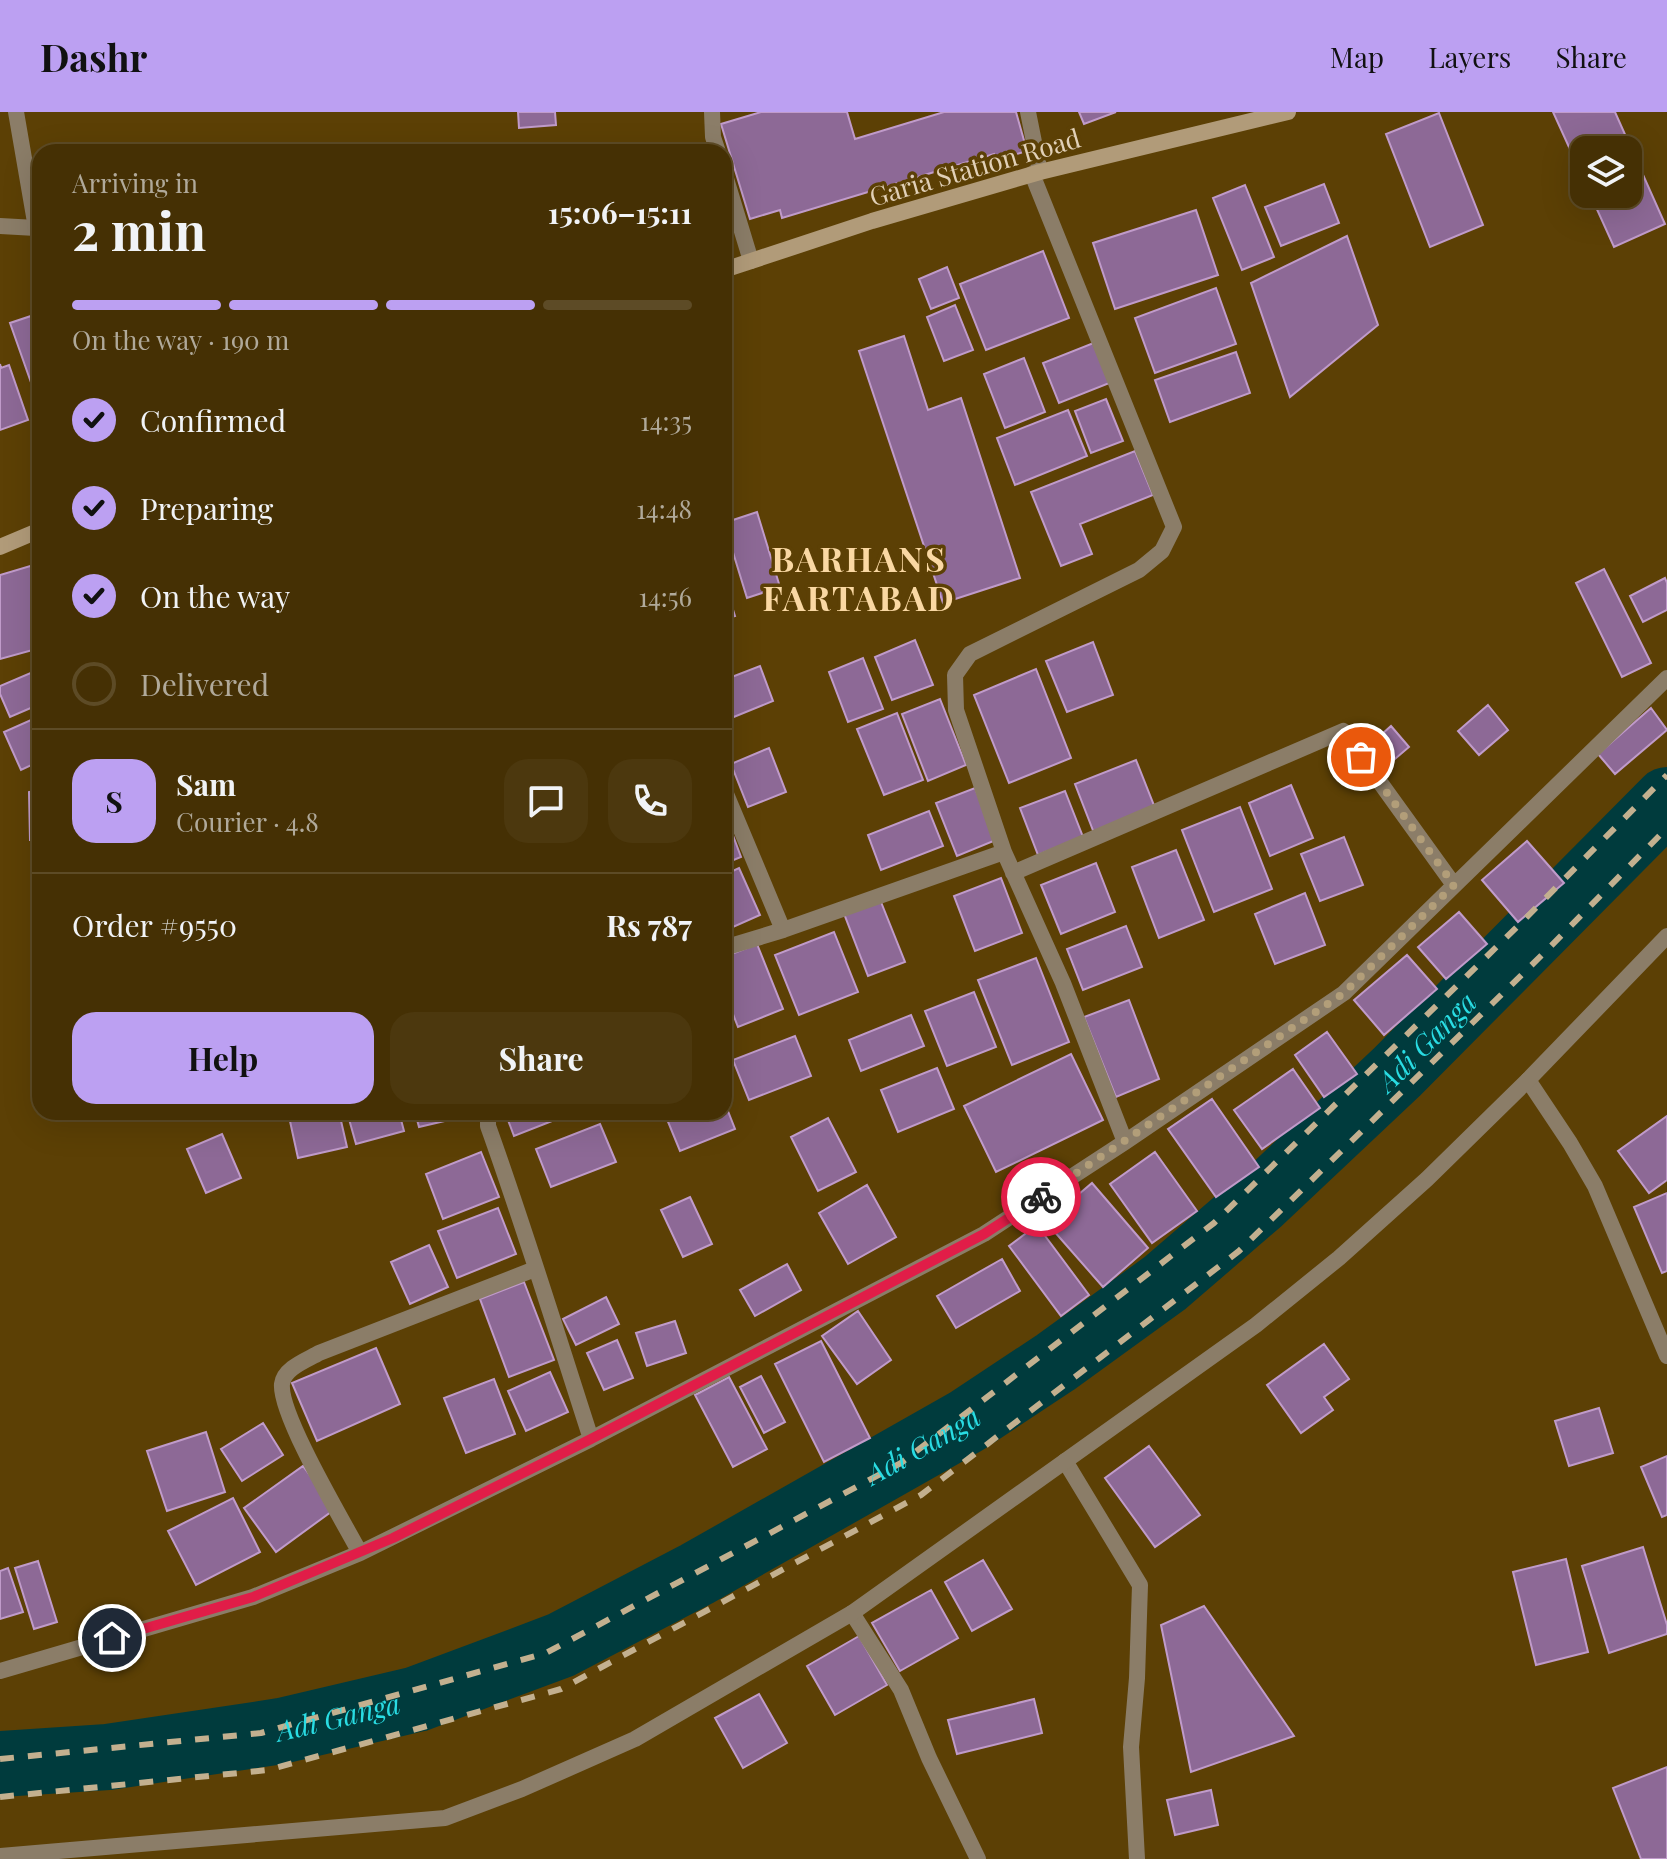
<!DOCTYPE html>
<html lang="en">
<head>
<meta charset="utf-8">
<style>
  :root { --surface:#453004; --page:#4c380e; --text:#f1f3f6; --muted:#b0a99a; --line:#5d4b26; --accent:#bca0f2 }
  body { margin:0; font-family:"Playfair Display",serif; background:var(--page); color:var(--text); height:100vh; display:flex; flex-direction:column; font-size:30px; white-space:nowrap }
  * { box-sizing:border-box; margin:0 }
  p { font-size:26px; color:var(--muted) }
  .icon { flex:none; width:44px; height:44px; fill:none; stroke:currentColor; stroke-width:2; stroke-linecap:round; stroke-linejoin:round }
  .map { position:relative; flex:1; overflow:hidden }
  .side { position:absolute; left:32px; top:32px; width:700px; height:976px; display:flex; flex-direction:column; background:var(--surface); border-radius:24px; box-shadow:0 8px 32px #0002,0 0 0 2px var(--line) }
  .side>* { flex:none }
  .tools { position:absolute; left:1570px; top:24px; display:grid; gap:16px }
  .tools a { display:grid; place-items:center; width:72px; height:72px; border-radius:16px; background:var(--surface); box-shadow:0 8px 32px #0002,0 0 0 2px var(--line); font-size:40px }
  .pin { position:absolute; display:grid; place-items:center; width:68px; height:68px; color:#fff; margin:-34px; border:4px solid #fff; border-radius:50%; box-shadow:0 2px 8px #0007 }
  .courier { position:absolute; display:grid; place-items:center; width:80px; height:80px; margin:-40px; border:6px solid #e11d48; border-radius:50%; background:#fff; color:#222; box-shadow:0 2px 10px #0007 }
  .head em { font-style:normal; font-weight:700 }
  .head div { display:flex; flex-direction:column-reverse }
  .head { display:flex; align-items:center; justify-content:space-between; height:136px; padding:0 40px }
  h1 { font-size:52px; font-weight:700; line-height:60px }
  .bar { display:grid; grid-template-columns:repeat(4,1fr); gap:12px 8px; align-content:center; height:96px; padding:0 40px }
  .bar i { height:10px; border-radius:6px; background:var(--line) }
  .bar .active { background:var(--accent) }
  .bar p { grid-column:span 4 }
  .line { display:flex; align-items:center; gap:20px; padding:0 40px; border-top:2px solid var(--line) }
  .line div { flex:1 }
  .round { display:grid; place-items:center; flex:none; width:84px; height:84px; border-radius:24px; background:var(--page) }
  ol { padding:0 40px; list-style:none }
  li { display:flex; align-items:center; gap:24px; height:88px }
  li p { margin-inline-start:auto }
  li .icon { padding:8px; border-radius:50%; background:var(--accent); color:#111; stroke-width:4 }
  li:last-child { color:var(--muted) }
  li i { width:44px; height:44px; border:4px solid var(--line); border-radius:50% }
  .action { display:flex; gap:16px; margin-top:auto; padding:16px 40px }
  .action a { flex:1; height:92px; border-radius:24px; background:var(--accent); color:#111; font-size:32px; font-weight:700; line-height:92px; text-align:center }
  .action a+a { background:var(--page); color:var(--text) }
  header { display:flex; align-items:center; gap:48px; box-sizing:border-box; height:112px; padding:0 40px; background:var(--accent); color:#111 }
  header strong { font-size:38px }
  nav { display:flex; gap:44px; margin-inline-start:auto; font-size:28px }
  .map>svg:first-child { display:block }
</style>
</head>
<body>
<header>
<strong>Dashr</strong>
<nav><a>Map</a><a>Layers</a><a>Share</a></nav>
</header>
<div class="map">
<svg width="1667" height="1747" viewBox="0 0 1667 1747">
  <rect width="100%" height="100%" fill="#5c4005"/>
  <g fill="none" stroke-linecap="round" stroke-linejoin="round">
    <path stroke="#003b3d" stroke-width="66" id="s1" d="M0,1652L108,1645L281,1619L417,1587L561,1533L697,1462L967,1309L1056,1250L1165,1171L1259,1090L1397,960L1667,688"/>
  </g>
  <path fill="#8d6996" stroke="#c09bca" stroke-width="2" d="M518,0H555L556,13L519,16Z
    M761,0H847L855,27L944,0H1016L1027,39L996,48L994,42L782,106L780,98L750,107L721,12Z
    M1079,0H1116L1084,12Z
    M1553,0H1615L1665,112L1614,135L1590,82H1628V38H1584V68Z
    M1439,1L1483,113L1430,135L1386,22Z
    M1324,72L1339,111L1281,134L1265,95Z
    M1245,73L1274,145L1242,158L1213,86Z
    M1196,98L1218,163L1115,197L1093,131Z
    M1347,124L1378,213L1290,285L1251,171Z
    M1043,139L1069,206L986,238L960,172Z
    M947,155L959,186L931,197L919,167Z
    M1216,176L1236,232L1155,261L1135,206Z
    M955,193L973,238L944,249L927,205Z
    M40,201V296L10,211Z
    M904,224L928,298L961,286L1020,466L943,491L859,239Z
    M1096,230L1112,270L1059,291L1043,251Z
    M1236,240L1250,281L1170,310L1155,268Z
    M1024,246L1045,300L1005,316L984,262Z
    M0,252L1,256L9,253L28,308L0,318Z
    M1106,287L1123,329L1091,341L1075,299Z
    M1068,298L1087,344L1015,373L997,326Z
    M1135,339L1153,383L1080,412L1092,442L1061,454L1031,380Z
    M757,400L780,475L747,486L724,411Z
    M37,452L40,464V536L0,547V463Z
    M1604,457L1651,551L1622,565L1576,471Z
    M1665,466L1667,471V498L1643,510L1630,484Z
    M724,469L735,504L724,507Z
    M915,528L933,573L892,588L875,545Z
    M1093,530L1113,583L1067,600L1046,549Z
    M863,546L883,597L848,610L829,560Z
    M760,554L773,589L724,609V568Z
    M40,557V592L10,605L0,582V574Z
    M1036,557L1071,646L1009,671L974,583Z
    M940,587L966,653L928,669L902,602Z
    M1488,593L1508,618L1479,643L1458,619Z
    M1651,596L1667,618L1615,662L1598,642Z
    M897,601L923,668L884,683L857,617Z
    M40,604V649L21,658L4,620Z
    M1391,614L1409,635L1382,658L1364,638Z
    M769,636L786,680L748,695L731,652Z
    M1136,648L1155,696L1094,721L1075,672Z
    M1291,673L1313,726L1270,744L1249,691Z
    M975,676L996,728L957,744L936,691Z
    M40,678V728H30L29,680Z
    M1065,679L1083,725L1038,743L1020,696Z
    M1240,695L1272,777L1214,800L1182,718Z
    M929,699L943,734L881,758L868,723Z
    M725,702L741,745L724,752V703Z
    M1344,725L1363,773L1320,789L1301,742Z
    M1527,729L1564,771L1518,810L1482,768Z
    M1176,738L1204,808L1159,826L1132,755Z
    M1096,751L1115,800L1061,822L1041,773Z
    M739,756L760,803L724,819V763Z
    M1001,766L1022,821L975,839L954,784Z
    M1305,781L1325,833L1275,852L1255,802Z
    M879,785L905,850L868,864L843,799Z
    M1459,800L1487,832L1446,867L1418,835Z
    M1126,814L1142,855L1083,878L1067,837Z
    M834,820L858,880L799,903L775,843Z
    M757,832L783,897L738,915L724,879V845Z
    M1407,843L1437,877L1384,923L1354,888Z
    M1036,846L1069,930L1012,953L978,868Z
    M974,880L996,935L947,954L925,899Z
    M1129,888L1159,967L1116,985L1084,905Z
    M911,903L924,934L861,959L849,928Z
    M1327,920L1357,962L1324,985L1295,943Z
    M795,924L811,964L749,988L733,948Z
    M1071,942L1103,1008L996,1060L964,994Z
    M937,956L954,997L898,1020L881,978Z
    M1293,957L1320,996L1262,1037L1234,998Z
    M1212,987L1259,1055L1216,1085L1168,1017Z
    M724,989L735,1017L680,1039L664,1000H724Z
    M288,1000H339L347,1035L298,1046Z
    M347,1000H399L404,1019L356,1032Z
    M415,1000H479V1001L419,1015Z
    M505,1000H575L514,1024Z
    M1667,1004V1068L1649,1081L1618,1039Z
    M828,1006L856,1060L818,1079L791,1025Z
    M600,1012L616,1050L551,1075L536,1037Z
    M222,1022L241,1066L206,1081L187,1037Z
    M481,1040L499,1085L443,1107L426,1062Z
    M1155,1040L1197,1099L1152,1131L1110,1072Z
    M1092,1071L1148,1136L1103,1175L1046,1110Z
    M867,1073L896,1125L848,1152L819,1101Z
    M1667,1081V1159L1662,1161L1634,1095Z
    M690,1085L712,1132L683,1145L661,1098Z
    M498,1096L516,1142L457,1166L438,1119Z
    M1037,1113L1089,1183L1061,1204L1009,1134Z
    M429,1133L448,1175L410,1192L391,1150Z
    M1002,1147L1020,1179L956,1216L937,1184Z
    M787,1152L801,1178L755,1204L740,1178Z
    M524,1170L554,1248L509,1265L480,1187Z
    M606,1185L619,1212L576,1233L563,1207Z
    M858,1199L891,1248L857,1272L822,1224Z
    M675,1209L686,1241L647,1254L636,1221Z
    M617,1228L633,1266L604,1278L587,1241Z
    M821,1229L870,1326L824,1350L775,1252Z
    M1324,1232L1349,1267L1324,1285L1333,1298L1301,1321L1267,1273Z
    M376,1236L400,1292L317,1329L292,1271Z
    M550,1260L568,1300L526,1319L508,1279Z
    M761,1264L785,1310L764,1321L740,1275Z
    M729,1265L767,1337L733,1355L695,1283Z
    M494,1267L515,1322L466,1341L444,1286Z
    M1599,1296L1613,1341L1569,1354L1555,1309Z
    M263,1311L283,1343L242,1369L221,1337Z
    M206,1320L225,1380L167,1399L147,1339Z
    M1149,1334L1200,1403L1155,1435L1105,1366Z
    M1667,1344V1403L1662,1405L1641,1355Z
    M303,1354L335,1397L276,1440L244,1396Z
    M233,1386L260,1440L196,1473L168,1419Z
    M1643,1435L1667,1513V1522L1609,1541L1582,1454Z
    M1566,1447L1588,1540L1536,1553L1513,1460Z
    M983,1448L1012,1497L972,1519L945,1470Z
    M38,1449L57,1510L34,1517L15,1456Z
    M8,1456L23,1500L0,1507V1459Z
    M931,1478L958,1526L900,1559L872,1511Z
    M1204,1494L1294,1624L1191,1660L1161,1513Z
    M859,1524L887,1573L835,1603L807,1554Z
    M759,1582L787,1631L743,1656L715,1606Z
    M1034,1587L1042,1621L957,1642L948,1608Z
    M1667,1655V1747H1641L1613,1676Z
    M1211,1678L1218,1713L1175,1723L1167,1688Z"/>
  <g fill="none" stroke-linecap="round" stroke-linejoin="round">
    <path stroke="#8b7d68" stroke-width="16" d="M712,0L713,25L718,40
      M1028,0L1040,60
      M724,60L751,149
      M1032,62L1174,415L1162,439L1139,458L970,542L955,563L956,598L1004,740L1063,871L1125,1030
      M0,114L36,116
      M724,677L783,818L724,836
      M1013,761L1343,619L1454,773
      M783,818L1004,740
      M1528,968L1570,1031L1595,1074L1667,1244
      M488,1000V1014C525,1117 557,1222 591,1327
      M1065,1349L1140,1473L1137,1566L1131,1635L1137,1747
      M360,1441C343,1409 279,1302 282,1272C284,1256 307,1248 319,1241L535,1157
      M852,1501L901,1578L929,1646L978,1747
      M0,1559L253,1485L360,1441L591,1327L984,1122L1125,1030L1344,881L1667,566"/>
    <path stroke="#8b7d68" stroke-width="16" d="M16,0L36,116L40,123
      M0,1744L445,1706L522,1677L635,1627L852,1501L1256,1213L1339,1146L1427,1067L1528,968L1667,824"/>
    <path stroke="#b19b79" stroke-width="16" d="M724,158L872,109L1040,60L1288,0
      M0,435L40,418"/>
    <path stroke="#c3b08f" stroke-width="6" stroke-dasharray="14 14" stroke-linecap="butt" d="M0,1647L261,1621L546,1541L901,1351L1214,1111L1519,813L1667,663
      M0,1685L268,1658L561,1577L921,1383L1239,1139L1545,840L1667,716"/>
  </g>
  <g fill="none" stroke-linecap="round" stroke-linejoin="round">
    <path stroke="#b29e79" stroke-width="8" stroke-dasharray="0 14.4" d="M1041,1085L1344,881L1454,773L1361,645"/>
    <path stroke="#e11d48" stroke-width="10" d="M112,1526L253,1485L393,1426L591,1327L984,1122L1041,1085"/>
  </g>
  <g text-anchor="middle" stroke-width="7" stroke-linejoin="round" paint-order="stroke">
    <g font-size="26" fill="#e1d0b7" stroke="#5c4005">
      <text transform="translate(975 56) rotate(-16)" y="9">Garia Station Road</text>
    </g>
    <g font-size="28" font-style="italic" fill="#29dce3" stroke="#5c4005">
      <text dy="10" stroke="none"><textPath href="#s1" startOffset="1638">Adi Ganga</textPath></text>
      <text dy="10" stroke="none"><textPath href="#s1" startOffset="990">Adi Ganga</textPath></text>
      <text dy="10" stroke="none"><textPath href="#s1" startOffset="342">Adi Ganga</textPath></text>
    </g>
    <g font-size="34" font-weight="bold" letter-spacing="2" fill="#fad8a3" stroke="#5c4005">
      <text x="859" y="460">BARHANS<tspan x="859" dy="39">FARTABAD</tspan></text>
    </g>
  </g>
</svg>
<div class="tools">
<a><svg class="icon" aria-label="layers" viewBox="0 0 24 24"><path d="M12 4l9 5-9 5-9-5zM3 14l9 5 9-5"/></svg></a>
</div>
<div class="pin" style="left:1361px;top:645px;background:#ea580c"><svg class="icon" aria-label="bag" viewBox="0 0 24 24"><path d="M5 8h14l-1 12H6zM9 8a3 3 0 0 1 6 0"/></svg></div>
<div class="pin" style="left:112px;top:1526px;background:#1f2937"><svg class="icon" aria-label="home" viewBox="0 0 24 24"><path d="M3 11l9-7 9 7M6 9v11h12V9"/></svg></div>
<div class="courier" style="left:1041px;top:1085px"><svg class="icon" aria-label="bike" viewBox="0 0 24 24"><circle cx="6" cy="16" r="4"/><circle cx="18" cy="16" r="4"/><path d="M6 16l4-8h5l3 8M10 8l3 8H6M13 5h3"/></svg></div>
<section class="side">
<div class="head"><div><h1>2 min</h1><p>Arriving in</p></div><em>15:06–15:11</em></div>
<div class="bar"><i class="active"></i><i class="active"></i><i class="active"></i><i></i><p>On the way · 190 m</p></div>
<ol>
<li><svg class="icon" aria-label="check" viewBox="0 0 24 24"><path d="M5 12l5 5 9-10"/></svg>Confirmed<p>14:35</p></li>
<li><svg class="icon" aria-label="check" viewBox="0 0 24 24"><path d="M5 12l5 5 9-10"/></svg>Preparing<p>14:48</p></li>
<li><svg class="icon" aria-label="check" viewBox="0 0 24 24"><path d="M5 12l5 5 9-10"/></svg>On the way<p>14:56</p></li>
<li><i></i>Delivered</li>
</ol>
<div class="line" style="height:144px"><b class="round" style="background:var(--accent);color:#111">S</b><div><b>Sam</b><p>Courier · 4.8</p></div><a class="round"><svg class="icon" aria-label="chat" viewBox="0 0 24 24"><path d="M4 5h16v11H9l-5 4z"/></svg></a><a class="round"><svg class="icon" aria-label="phone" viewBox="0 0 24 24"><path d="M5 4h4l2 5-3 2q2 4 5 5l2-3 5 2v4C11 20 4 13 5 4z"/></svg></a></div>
<div class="line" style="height:104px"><div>Order #9550</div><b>Rs 787</b></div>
<div class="action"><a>Help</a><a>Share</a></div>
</section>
</div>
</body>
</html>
